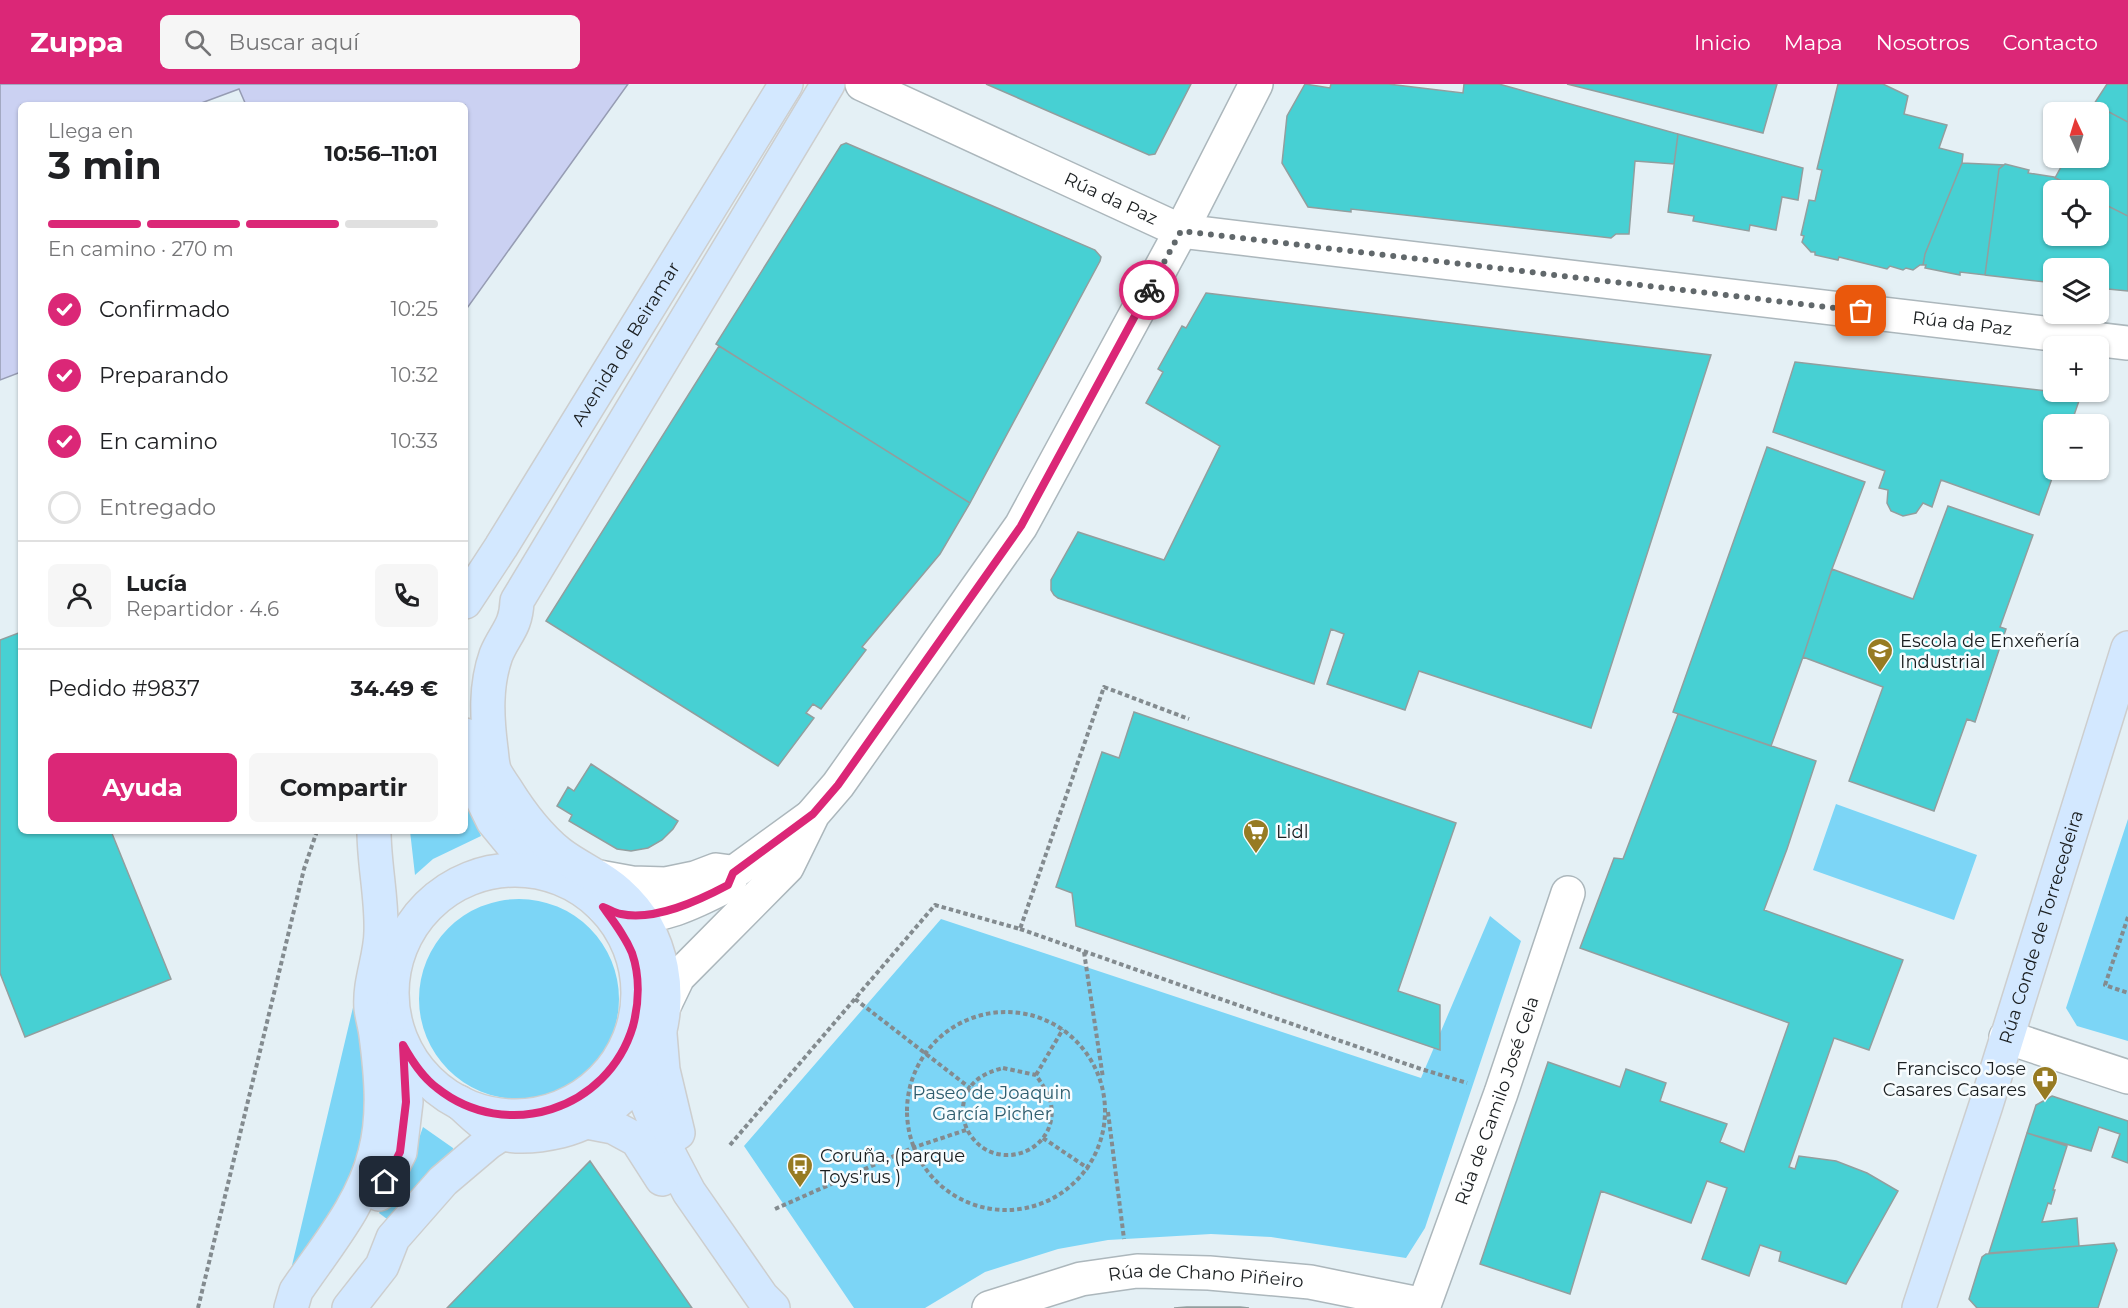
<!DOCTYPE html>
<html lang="es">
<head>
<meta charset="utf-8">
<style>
  :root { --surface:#fff; --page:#f6f6f6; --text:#202124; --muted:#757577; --line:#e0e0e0; --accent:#db2777 }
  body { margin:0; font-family:Montserrat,sans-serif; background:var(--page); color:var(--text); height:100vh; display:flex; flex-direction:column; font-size:22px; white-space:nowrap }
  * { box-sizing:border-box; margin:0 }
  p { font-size:20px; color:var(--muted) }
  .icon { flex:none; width:33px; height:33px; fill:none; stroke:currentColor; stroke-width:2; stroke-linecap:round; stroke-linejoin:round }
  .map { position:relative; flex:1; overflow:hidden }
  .details { position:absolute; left:18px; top:18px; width:450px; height:732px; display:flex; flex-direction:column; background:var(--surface); border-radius:9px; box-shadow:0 2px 4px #0004 }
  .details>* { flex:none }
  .needle { width:39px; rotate:356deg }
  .tools { position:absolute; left:2043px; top:18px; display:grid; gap:12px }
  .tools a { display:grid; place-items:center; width:66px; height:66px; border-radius:9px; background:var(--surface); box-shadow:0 2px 4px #0004; font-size:30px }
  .pin { position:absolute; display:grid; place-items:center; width:51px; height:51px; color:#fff; margin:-26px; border-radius:12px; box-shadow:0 3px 9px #0006 }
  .courier { position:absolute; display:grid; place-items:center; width:60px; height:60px; margin:-30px; border:4px solid #db2777; border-radius:50%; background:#fff; color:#222; box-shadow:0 2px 8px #0007 }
  .head em { font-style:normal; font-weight:700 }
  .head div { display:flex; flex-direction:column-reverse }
  .head { display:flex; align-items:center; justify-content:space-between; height:102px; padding:0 30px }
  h1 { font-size:39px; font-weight:700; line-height:45px }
  .bar { display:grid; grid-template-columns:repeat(4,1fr); gap:9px 6px; align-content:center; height:72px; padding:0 30px }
  .bar i { height:8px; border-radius:4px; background:var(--line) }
  .bar .selected { background:var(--accent) }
  .bar p { grid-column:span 4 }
  .line { display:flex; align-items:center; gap:15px; padding:0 30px; border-top:2px solid var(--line) }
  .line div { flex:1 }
  .round { display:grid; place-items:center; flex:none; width:63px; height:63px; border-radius:9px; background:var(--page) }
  ol { padding:0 30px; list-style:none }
  li { display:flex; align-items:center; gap:18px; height:66px }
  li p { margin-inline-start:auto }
  li .icon { padding:6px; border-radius:50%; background:var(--accent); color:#fff; stroke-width:4 }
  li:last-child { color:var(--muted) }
  li i { width:33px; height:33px; border:3px solid var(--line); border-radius:50% }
  .action { display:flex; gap:12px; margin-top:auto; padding:12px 30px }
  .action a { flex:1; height:69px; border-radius:9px; background:var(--accent); color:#fff; font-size:24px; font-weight:700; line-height:69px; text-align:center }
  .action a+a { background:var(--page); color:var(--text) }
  header { display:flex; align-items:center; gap:36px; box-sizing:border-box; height:84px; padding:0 30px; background:var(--accent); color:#fff }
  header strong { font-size:28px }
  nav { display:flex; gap:33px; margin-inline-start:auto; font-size:21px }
  .search { width:420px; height:54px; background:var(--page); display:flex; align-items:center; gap:15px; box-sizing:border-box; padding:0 21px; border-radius:9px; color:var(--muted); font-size:22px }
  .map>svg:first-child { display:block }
</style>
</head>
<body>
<header>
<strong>Zuppa</strong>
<div class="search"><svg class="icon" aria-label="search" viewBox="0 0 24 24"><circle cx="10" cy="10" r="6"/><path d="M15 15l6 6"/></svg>Buscar aquí</div>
<nav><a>Inicio</a><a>Mapa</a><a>Nosotros</a><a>Contacto</a></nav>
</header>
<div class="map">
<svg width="2128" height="1224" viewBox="0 0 2128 1224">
  <rect width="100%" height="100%" fill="#e4f0f5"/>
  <path fill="#7cd5f6" d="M465,716L481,752L433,775L415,791L410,747H465Z
    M1836,720L1977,771L1954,836L1813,786Z
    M2128,735V957L2077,942L2066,924Z
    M419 915a100 100 0 1 1 200 0a100 100 0 1 1-200 0Z
    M1490,832L1521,857L1425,1144L1406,1174L1271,1153L1211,1150L1108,1156L1058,1165L985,1188L925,1224H854L744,1062L941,835L1421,994Z
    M355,915L367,994L362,1078L289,1194Z
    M423,1043L453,1064V1068L387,1135L379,1129C396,1101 413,1074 423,1043Z"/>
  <path fill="#cbd1f2" stroke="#969cb3" stroke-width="1.5" d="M0,0H628L465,227V21H246L239,5L196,21H21V288L0,296Z"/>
  <path fill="#47d0d3" stroke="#929e9e" stroke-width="1.5" d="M986,0H1191L1155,70L1149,71Z
    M1305,0L1330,4L1331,0H1388L1463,9L1464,0H1499L1678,50L1674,80L1635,77L1629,150H1616L1611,154L1351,125V128L1308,123L1282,79L1287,32Z
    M1567,0H1777L1763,49Z
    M1838,0H1883L1908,12L1904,30L1947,41L1939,64L1963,70L1962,79L1925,170L1923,181H1920L1913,186L1906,184L1903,186L1890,182L1887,185L1839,173L1838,176L1815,171V168H1811L1802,158L1804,152L1801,151L1809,116L1815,117L1822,86L1817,85Z
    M2107,0H2128V38L2094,20Z
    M2094,20L2128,38V132L2098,117V106H2078L2055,94L2066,74H2098V28H2090Z
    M1678,50L1803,84L1798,116L1782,113L1776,146L1750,141L1749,147L1693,137L1694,132L1668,128Z
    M846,59L1095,166L1101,173L1100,177L970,419L716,260L841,61Z
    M1962,79L2004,81L1999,85L1985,191L1960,188V191L1925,184L1926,181H1923L1925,170Z
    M2005,80L2029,86L2028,89L2054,93L2078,106H2054V152H2098V117L2128,132V207L2098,204V184H2054V199L1985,191L1999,85Z
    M1206,209L1711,271L1591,644L1419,587L1405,626L1327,600L1344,550L1331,545L1314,600L1058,514L1054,511L1051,506V496L1078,448L1164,476L1220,362L1146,319L1163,288L1158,285L1182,242L1186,244Z
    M719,262L970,419L940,470L862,563L866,566L821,625L813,620L806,629L814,634L778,682L546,537Z
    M1795,278L2081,311L2071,340H2054V386H2055L2039,431L1941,396L1932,423L1923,419L1916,429L1903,432L1891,427L1887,419L1888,406L1879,404L1885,387L1773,348Z
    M1767,363L1865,398L1832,485L1803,573L1771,662L1673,628Z
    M1948,422L2033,451L2000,543L2006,545L1975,638L1967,635L1934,727L1849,697L1883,603L1803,573L1832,485L1913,515Z
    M21,548V747H111L171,895L25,953L0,889V556Z
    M1134,628L1456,739L1398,907L1440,921V966L1076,842L1072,809L1056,803L1102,668L1119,674Z
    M1678,630L1816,677L1787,765L1764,826L1903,876L1869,966L1834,954L1789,1083L1795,1085L1799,1072L1836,1077L1867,1089L1898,1107L1846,1200L1779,1177L1781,1168L1760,1161L1749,1192L1702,1175L1727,1104L1707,1097L1691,1139L1601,1107L1570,1210L1480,1180L1548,978L1620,1003L1626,985L1666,999L1660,1017L1727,1040L1720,1058L1744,1068L1789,939L1580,864L1614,774L1623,775Z
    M591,680L678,737L673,745L662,756L648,764L631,767L617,765L569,737L572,731L557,722L568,703L574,707Z
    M2052,1012L2128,1037V1079L2112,1073L2120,1050L2099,1043L2091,1067L2027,1049L2036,1021Z
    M2027,1049L2067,1062L2053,1106H2055L2051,1120L2048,1119L2042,1138L2077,1134L2079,1162L1989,1169Z
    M590,1077L692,1224H447Z
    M2114,1159L2117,1166L2098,1224H1977L1969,1215L1982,1173L1986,1170Z
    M1187,1223H1240L1249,1224H1174Z"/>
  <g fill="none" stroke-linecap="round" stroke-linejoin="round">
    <defs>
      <g id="minor">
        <path id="s1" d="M862,0L1181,147L2128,259"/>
        <path d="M599,793L632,799L666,800L695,794L716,786L731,788"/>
        <path d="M603,823C609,825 615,829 621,830C657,838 697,817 728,801L733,789L810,733"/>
        <path d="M665,920L678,893L787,783L813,730L838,701L1021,442L1181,147L1256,0"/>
        <path d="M2006,953L2128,993"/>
        <path id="s2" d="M989,1224L1081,1195L1137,1187L1209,1189L1310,1198L1424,1221"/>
        <path id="s3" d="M1423,1224L1501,1009L1568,809"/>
      </g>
      <g id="major">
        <path id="s4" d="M465,518L501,463L786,0"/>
        <path d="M465,651L472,694L493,737L534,787"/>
        <circle cx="515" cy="909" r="123"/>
        <path d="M660,950L663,986L678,1049"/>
        <path d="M630,978L667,1066L689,1108L762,1213L773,1224"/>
        <path d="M459,1018C471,1029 486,1045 503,1050C520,1054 544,1051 561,1047C600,1037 636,1008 652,971C675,915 665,850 619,809C601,792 578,784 559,769C537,751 522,731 507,707C503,701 498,694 495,688C492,681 492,672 491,665C487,634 485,602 496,571C505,549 516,544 517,517L828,0"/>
        <path d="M587,1038L613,1043L637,1056L662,1095"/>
        <path d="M379,1110L400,1068L406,1018L403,961"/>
        <path d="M291,1224L296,1207C325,1164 363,1120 375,1069C385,1031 381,990 376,951C375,942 372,933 371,924C369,897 381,873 381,847C382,814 374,780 374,747"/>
        <path d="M349,1224L382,1182L393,1154L443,1097L489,1058L517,1040"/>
        <path id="s5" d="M1919,1224L1986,1021L2128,564"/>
      </g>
    </defs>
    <use href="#minor" stroke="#acb7bc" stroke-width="36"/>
    <use href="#major" stroke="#cdcece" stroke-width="36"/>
    <path stroke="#838b8f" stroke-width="4" stroke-dasharray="4.5 3" stroke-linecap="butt" d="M2128,833L2105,901L2128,909
      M1020,845L1418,984L1467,999
      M1084,868L1103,994
      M855,915L970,1004
      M907 1027a99 99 0 1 1 198 0a99 99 0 1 1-198 0Z
      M1003,984L1036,991C1042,1000 1049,1010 1051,1020C1059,1067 998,1090 971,1052C964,1042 961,1030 964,1017C969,997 984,989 1003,984Z
      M1036,991L1063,945
      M1108,1028L1124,1155
      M1043,1054L1089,1085
      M730,1061L935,821L1020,845L1104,603L1189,635
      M775,1125L912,1064L966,1046
      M198,1224L304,785L317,747"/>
    <use href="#minor" stroke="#fff" stroke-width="33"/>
    <use href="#major" stroke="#d3e8ff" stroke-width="33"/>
  </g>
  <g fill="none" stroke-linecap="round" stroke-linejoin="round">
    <path stroke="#61686b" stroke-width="6" stroke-dasharray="0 10.8" d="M1149,206L1181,147L1861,227"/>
    <path stroke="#db2777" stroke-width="8" d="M385,1098L400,1068L406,1018L403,961C412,977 422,993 437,1004C506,1059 608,1026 633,942C639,919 640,892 632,869C625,852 614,838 603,823C609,825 615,829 621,830C655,837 698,817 728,801L733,789L813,730L838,701L1021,442L1149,206"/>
  </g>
  <defs>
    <symbol id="university-pin" viewBox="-11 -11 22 30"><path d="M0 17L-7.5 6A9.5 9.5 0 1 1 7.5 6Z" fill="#977b23" stroke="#f7fcfe"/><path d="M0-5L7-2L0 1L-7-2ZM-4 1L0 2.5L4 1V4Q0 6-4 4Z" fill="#fff"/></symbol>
    <symbol id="supermarket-pin" viewBox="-11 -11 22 30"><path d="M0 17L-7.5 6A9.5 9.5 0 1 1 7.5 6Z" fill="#977b23" stroke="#f7fcfe"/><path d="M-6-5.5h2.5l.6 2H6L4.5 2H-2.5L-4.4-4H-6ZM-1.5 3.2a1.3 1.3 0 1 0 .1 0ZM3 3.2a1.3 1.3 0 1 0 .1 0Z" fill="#fff"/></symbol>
    <symbol id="pharmacy-pin" viewBox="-11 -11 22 30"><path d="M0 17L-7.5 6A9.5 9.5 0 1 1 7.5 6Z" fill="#977b23" stroke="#f7fcfe"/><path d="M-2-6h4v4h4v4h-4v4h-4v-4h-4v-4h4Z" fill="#fff"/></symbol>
    <symbol id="bus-pin" viewBox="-11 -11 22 30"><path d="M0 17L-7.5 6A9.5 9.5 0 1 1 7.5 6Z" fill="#977b23" stroke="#f7fcfe"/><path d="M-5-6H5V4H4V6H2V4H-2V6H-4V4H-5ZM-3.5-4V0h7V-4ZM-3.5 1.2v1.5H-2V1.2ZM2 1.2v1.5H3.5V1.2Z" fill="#fff"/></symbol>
  </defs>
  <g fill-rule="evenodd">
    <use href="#university-pin" x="1865" y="552" width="30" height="40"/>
    <use href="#supermarket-pin" x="1241" y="733" width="30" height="40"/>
    <use href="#pharmacy-pin" x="2030" y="980" width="30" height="40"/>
    <use href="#bus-pin" x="785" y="1067" width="30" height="40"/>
  </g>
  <g text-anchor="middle" stroke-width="5" stroke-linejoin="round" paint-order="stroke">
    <g font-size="18" fill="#1b1f21" stroke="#f7fcfe">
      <text dy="6" stroke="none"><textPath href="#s1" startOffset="274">Rúa da Paz</textPath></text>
      <text dy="6" stroke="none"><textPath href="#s1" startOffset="1138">Rúa da Paz</textPath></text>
      <text dy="6" stroke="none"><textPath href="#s4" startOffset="304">Avenida de Beiramar</textPath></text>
      <text dy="6" stroke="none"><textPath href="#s5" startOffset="400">Rúa Conde de Torrecedeira</textPath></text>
      <text dy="6" stroke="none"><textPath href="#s3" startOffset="220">Rúa de Camilo José Cela</textPath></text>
      <text dy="6" stroke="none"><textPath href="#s2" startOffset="222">Rúa de Chano Piñeiro</textPath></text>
    </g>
    <g font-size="18" fill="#1b1f21" stroke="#f7fcfe" text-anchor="start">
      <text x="1900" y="563">Escola de Enxeñería<tspan x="1900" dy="21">Industrial</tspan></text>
      <text x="1276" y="754">Lidl</text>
      <text x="2026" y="991" text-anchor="end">Francisco Jose<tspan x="2026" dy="21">Casares Casares</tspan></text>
      <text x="820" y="1078">Coruña, (parque<tspan x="820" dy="21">Toys'rus )</tspan></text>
    </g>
    <g font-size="18" fill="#2f5e6f" stroke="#f7fcfe">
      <text x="992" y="1015">Paseo de Joaquin<tspan x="992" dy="21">García Picher</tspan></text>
    </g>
  </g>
</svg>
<div class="tools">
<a><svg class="needle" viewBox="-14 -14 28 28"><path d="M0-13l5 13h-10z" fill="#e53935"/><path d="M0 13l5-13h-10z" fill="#757577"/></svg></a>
<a><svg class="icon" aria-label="locate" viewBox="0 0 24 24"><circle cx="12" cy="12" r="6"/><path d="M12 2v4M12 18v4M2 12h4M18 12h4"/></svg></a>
<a><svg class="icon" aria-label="layers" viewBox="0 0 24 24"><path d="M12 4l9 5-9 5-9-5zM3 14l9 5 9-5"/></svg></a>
<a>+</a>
<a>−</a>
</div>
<div class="pin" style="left:1861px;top:227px;background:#ea580c"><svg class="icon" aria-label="bag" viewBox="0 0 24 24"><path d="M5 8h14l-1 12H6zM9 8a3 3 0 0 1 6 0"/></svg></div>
<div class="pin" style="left:385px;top:1098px;background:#1f2937"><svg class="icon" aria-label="home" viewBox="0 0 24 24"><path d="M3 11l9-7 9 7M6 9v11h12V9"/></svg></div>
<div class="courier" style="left:1149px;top:206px"><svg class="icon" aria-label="bike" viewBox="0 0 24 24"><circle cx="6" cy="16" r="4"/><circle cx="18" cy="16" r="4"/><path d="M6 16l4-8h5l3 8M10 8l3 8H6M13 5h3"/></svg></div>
<section class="details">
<div class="head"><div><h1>3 min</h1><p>Llega en</p></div><em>10:56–11:01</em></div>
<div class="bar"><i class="selected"></i><i class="selected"></i><i class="selected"></i><i></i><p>En camino · 270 m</p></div>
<ol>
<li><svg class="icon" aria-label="check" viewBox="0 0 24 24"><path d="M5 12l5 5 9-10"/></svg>Confirmado<p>10:25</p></li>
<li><svg class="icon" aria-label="check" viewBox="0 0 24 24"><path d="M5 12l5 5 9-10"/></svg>Preparando<p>10:32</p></li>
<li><svg class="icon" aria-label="check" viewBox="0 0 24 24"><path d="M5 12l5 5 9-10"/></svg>En camino<p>10:33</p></li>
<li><i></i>Entregado</li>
</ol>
<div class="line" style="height:108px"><a class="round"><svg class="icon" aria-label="person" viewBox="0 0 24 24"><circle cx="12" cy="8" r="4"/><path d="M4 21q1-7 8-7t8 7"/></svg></a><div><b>Lucía</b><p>Repartidor · 4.6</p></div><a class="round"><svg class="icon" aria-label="phone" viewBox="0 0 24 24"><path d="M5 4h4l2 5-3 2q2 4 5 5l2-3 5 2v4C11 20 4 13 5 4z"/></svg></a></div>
<div class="line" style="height:78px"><div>Pedido #9837</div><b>34.49 €</b></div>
<div class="action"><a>Ayuda</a><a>Compartir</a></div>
</section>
</div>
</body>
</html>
